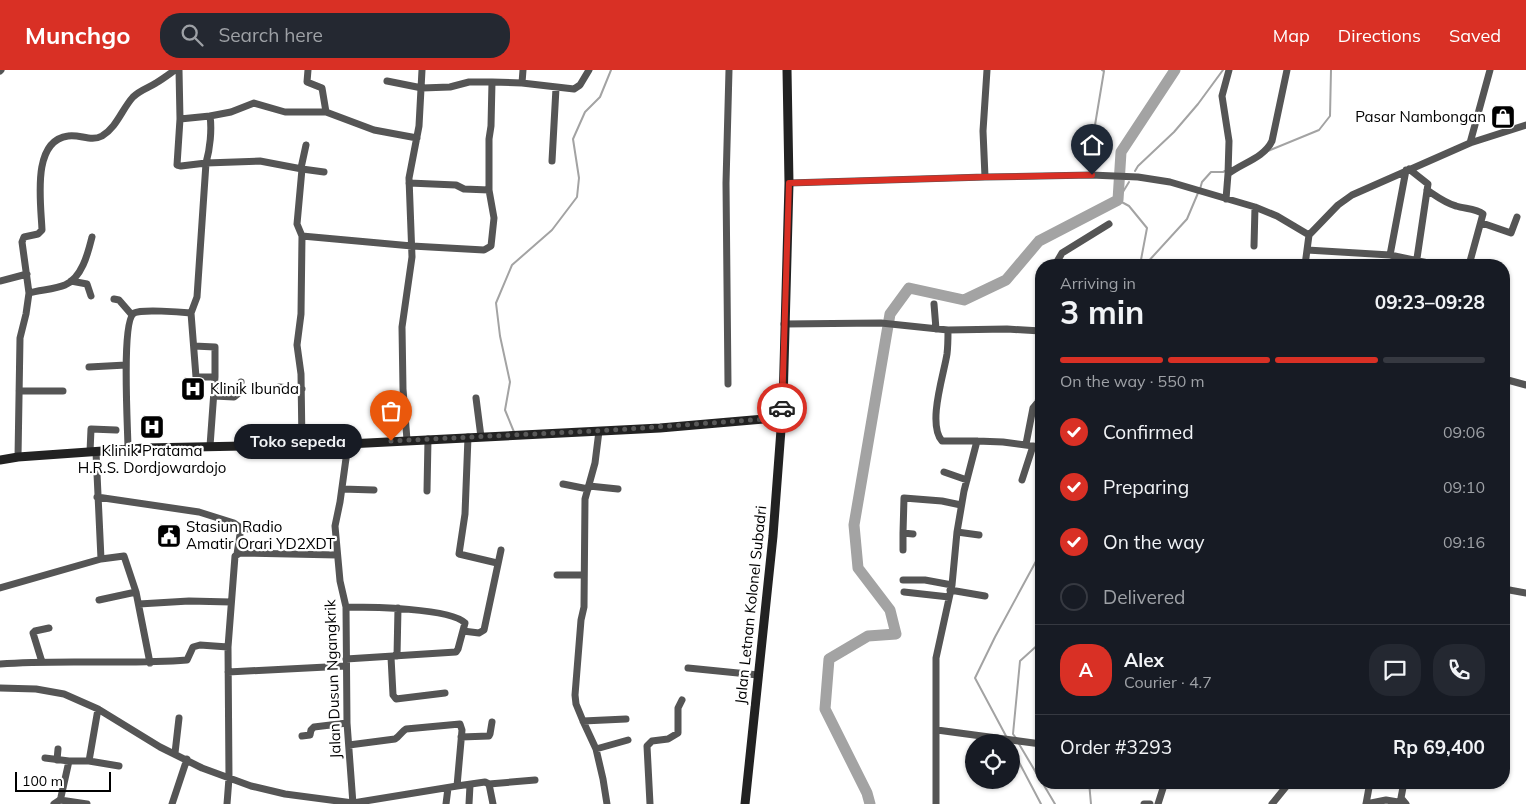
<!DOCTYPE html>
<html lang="en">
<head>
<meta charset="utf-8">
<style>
  :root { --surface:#171b24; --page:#242831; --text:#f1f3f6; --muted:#9ea1a6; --line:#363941; --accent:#d93025 }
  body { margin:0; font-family:Mulish,sans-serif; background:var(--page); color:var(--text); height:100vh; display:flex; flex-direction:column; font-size:19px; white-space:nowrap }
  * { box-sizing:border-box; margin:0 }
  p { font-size:16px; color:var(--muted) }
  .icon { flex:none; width:28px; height:28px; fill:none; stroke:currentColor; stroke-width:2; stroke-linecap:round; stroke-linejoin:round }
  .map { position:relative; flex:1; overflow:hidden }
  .panel { position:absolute; left:1035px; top:189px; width:475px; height:530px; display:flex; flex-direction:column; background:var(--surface); border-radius:20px; box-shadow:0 1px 4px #0004 }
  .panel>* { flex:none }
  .tools { position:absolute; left:965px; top:664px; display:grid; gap:10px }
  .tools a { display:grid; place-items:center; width:55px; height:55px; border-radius:50%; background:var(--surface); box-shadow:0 1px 4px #0004; font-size:25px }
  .scale { position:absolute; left:15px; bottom:12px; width:96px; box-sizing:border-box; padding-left:5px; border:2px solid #000; border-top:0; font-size:14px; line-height:18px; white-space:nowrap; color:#000; -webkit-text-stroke:4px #fff; paint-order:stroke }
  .pin { position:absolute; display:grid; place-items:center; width:42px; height:42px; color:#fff; margin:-51px -21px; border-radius:50% 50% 50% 0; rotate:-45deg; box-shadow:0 0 5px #0007 }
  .pin .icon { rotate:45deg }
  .courier { position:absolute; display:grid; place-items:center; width:50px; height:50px; margin:-25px; border:4px solid #d93025; border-radius:50%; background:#fff; color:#222; box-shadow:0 1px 6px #0007 }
  .bubble { position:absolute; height:35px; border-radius:18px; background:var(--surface); box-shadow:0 1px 4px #0004; font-size:16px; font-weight:700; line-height:35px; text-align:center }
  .overview em { font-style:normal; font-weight:700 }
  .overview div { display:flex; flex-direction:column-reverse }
  .overview { display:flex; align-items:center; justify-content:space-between; height:85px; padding:0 25px }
  h1 { font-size:32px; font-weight:700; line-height:38px }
  .bar { display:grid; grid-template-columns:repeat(4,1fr); gap:8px 5px; align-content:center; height:60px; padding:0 25px }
  .bar i { height:6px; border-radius:4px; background:var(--line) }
  .bar .current { background:var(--accent) }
  .bar p { grid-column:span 4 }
  .line { display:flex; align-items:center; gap:12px; padding:0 25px; border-top:1px solid var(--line) }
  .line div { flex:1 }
  .round { display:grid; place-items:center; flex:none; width:52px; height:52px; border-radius:20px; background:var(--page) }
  ol { padding:0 25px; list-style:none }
  li { display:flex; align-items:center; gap:15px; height:55px }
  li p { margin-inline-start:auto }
  li .icon { padding:5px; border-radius:50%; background:var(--accent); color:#fff; stroke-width:4 }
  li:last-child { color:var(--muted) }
  li i { width:28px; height:28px; border:2px solid var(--line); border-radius:50% }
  header { display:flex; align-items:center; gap:30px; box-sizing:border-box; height:70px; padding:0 25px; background:var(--accent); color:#fff }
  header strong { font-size:24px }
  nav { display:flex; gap:28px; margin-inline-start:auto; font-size:18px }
  .search { width:350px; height:45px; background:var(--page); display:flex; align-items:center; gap:12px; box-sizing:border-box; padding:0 18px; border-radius:20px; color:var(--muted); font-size:19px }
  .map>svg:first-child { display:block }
</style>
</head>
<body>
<header>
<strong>Munchgo</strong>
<div class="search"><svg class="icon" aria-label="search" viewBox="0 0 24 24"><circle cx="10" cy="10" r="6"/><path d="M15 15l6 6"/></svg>Search here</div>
<nav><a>Map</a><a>Directions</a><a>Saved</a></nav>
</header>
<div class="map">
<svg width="1526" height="734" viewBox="0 0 1526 734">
  <rect width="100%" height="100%" fill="#fff"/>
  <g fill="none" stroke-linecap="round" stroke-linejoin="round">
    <path stroke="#a3a3a3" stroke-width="2" d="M1268,81L1319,60L1330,46L1331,0
      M1098,95L1094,61L1104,1L1102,0
      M1135,101L1138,96L1174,62L1198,34L1223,0
      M1129,112L1118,130L1129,136L1147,158L1140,195
      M1200,119L1202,112L1211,102H1223L1225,101
      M1145,195L1187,149L1198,123
      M514,362L505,340L510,312L500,266L496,233L512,195L552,160L577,127L579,108L573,69L585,42L600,27L611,0
      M1006,666L975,608L995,567L1041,482
      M1016,668L1013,664L1020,591L1041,572
      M1019,674L1041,711
      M1011,677L1041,734
      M1042,712L1055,734
      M1089,712L1091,734"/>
    <path stroke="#a3a3a3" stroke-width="11" d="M870,734L867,723L825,639L829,589L868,566L896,564L890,540L858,498L854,455L890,244L909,218L964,230L1006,210L1039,171L1118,130L1121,82L1175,0"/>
    <path stroke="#555" stroke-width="7" d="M179,0L180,49L177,95L181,96L206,93L197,227L191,243
      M308,0L307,12L322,18L326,42L374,60L417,68
      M0,1L1,0
      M492,12L522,13L523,0
      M522,13L574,19L580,15L589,0
      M180,49L210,46
      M1470,73L1490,0
      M552,91L556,18
      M301,98L306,75
      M302,99L324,102
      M1409,99L1428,114L1416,195
      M1406,100L1390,185L1438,195
      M1228,104L1229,71L1222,26L1229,0
      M985,107L983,61L987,0
      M409,113L456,115L464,119L489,120
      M789,113L985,107L1091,105L1138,107L1170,112L1255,137L1277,146L1309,165
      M1427,120C1436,126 1445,133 1456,136C1465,139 1476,138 1483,144L1469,195
      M1226,129L1228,104C1242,93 1264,88 1272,71L1287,0
      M1482,153L1511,163L1517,147
      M1309,165L1338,135L1352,125L1470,73L1526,55
      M302,166L297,154L302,99L260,91L206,93C210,79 212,60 210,46L231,42L254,33L285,42H326
      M1254,176L1255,137
      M1307,180L1390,185
      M1055,195L1062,183L1109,154
      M1305,195L1309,165
      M0,211L27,204
      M71,211L87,214L91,226
      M29,223C40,220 56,219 65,215C82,208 88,183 92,167
      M114,229L119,230L132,245
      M934,234L936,259
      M784,254L881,253L948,260L1007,259L1041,261
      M194,276L215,277V307
      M89,297L126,295
      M1504,309L1526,315
      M728,314L726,113L729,0
      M279,317L302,319
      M19,321H63
      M214,326L234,327L239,323L241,312
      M476,328L481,367
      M599,361L595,393L585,429L584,537L581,550L575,625L576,634L583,651L596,679L603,709L607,734
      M468,367L465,444L459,484L497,493
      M407,370L403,319L402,257L412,187L409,108L419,56L422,0
      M977,371L1003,372L1033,376L1022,410
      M348,374L340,432L335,456L340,511L346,537L347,653L353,734
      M1026,374L1033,338L1038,332L1041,315
      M302,375L301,304L297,275L301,244L302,166L412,176L484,180L491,176L494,148L489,120V69L491,56L492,12H469L450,17L422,18L387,11
      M1033,376L1041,377
      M128,379C128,360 121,251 134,243C141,239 181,242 191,243L196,307H215L210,376
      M90,382L91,359L116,360
      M96,382L101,489
      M18,387L20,268L26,244L29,223L22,172L24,167L38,164L42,160C41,133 31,71 68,66C80,64 91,72 102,66C117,57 122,39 133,27C140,20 148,18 156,13C163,9 168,5 175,0
      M944,402L967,410
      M563,414L588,419
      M589,416L618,419
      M342,419L374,420
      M427,421L428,369
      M97,427L199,442L234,453L241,458L237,484
      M241,458L257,460
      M957,462L979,465
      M903,463V480
      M913,464L903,463L904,428L942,431L961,435
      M557,505H584
      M903,510H925L952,515
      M0,518L101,489L124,486L136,522L150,593
      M1504,519L1526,523
      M950,520L985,526
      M904,522L949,527
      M99,530L136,522
      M139,534L189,531L231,532
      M463,561L479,563L484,560L501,480
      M397,586L398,538
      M391,587L393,625L396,629L445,623
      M346,589L456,582L458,579L465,553C451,538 369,537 346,537
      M42,592L33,563L35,561L49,558
      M0,594C63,589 125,595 187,590L193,577L200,575L228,577
      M688,598L758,605
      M228,602L346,596
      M0,618L36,619L64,624L98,639L160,677L202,698L251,716L285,724L353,733L457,716L462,660L460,654L406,659C401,662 400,666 395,669L349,675
      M583,651L626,649
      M937,660L1041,674
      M302,666L310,665L311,660L314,657L347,653
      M461,667L489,666L490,664L492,652
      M596,679L628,670
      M175,683L179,648
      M45,688L69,691
      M57,690L58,679
      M89,691L119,696
      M1404,712L1401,728L1406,734
      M489,714L535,710
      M457,716L485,712L489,714L493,734
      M60,730L87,734
      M54,734L60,730L61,727L69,691H89L98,639
      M172,734L187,689
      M227,734L229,708L228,577L235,486L240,483L337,485
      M446,734L448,718
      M469,734L470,715
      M650,734L647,676L652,671L668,669L678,663V638L682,630
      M936,734V588L952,515L957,462L964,421L977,371H942C927,354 944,304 947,284C948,276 948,268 948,260
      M1144,734H1150
      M1158,734L1165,712
      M1272,734L1289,713L1286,712
      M1366,734L1386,730L1404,733
      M1366,734L1370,712"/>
    <path stroke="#222" stroke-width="9" d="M0,390L18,387L145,378L348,374L660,358L765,349L782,338
      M745,734L773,466L783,333L789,113L787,0"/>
  </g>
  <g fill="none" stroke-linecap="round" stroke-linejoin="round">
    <path stroke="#595959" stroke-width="5" stroke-dasharray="0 9" d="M391,371L614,360L765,349L782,338"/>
    <path stroke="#d93025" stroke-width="6" d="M782,338L789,113L985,107L1092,105"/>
  </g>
  <defs>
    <symbol id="shop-square" viewBox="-11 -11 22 22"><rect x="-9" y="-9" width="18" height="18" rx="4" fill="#000" stroke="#fff"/><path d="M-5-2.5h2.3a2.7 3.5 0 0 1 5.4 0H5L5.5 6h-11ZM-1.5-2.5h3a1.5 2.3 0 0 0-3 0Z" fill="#fff"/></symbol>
    <symbol id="hospital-square" viewBox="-11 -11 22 22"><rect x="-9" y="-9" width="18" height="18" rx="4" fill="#000" stroke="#fff"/><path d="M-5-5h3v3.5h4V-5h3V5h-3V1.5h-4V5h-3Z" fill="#fff"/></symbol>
    <symbol id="civic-square" viewBox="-11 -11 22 22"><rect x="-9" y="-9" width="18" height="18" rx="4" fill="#000" stroke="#fff"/><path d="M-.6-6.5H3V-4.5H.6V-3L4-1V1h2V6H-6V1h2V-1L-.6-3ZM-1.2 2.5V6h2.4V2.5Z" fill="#fff"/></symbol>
  </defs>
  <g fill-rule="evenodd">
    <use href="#shop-square" x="1489" y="33" width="28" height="28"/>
    <use href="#hospital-square" x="179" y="305" width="28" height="28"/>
    <use href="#hospital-square" x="138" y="343" width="28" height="28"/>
    <use href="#civic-square" x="155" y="452" width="28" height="28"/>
  </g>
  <g text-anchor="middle" stroke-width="4.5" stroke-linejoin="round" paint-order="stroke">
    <g font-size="15" fill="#000" stroke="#fff" text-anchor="start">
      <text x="1486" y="52" text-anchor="end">Pasar Nambongan</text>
      <text x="210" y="324">Klinik Ibunda</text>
      <text x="152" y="386" text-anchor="middle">Klinik Pratama<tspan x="152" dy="17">H.R.S. Dordjowardojo</tspan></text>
      <text x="186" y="462">Stasiun Radio<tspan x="186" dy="17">Amatir Orari YD2XDT</tspan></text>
    </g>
    <g font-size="15" fill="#000" stroke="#fff">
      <text transform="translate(751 535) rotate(-84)" y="5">Jalan Letnan Kolonel Subadri</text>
      <text transform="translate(333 609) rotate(-92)" y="5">Jalan Dusun Ngangkrik</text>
    </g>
  </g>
</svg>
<div class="tools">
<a><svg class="icon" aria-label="locate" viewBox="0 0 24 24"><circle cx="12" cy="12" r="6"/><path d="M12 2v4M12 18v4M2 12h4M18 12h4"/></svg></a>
</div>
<div class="scale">100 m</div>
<div class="pin" style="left:391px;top:371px;background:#ea580c"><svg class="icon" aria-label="bag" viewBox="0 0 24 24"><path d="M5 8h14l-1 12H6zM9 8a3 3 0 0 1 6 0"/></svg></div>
<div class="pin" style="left:1092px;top:105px;background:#1f2937"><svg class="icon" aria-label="home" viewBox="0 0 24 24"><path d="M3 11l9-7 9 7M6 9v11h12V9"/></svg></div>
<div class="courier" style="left:782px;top:338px"><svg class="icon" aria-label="car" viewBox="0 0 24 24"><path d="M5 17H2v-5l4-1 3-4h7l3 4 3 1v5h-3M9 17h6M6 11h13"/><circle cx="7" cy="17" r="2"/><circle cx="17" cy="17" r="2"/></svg></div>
<div class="bubble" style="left:234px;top:354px;width:128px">Toko sepeda</div>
<section class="panel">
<div class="overview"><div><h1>3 min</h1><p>Arriving in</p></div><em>09:23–09:28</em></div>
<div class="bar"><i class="current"></i><i class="current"></i><i class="current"></i><i></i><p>On the way · 550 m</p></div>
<ol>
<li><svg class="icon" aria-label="check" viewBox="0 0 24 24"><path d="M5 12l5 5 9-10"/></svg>Confirmed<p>09:06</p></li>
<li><svg class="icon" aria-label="check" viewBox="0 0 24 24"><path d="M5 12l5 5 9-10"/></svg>Preparing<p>09:10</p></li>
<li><svg class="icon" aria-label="check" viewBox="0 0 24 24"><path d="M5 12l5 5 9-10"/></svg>On the way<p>09:16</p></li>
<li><i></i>Delivered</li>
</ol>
<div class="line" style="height:90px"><b class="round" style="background:var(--accent);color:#fff">A</b><div><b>Alex</b><p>Courier · 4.7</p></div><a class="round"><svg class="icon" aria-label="chat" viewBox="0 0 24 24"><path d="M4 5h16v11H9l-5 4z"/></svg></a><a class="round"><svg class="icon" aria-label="phone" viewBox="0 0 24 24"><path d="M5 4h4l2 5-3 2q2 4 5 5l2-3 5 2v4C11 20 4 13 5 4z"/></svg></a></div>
<div class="line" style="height:65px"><div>Order #3293</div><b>Rp 69,400</b></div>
</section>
</div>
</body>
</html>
